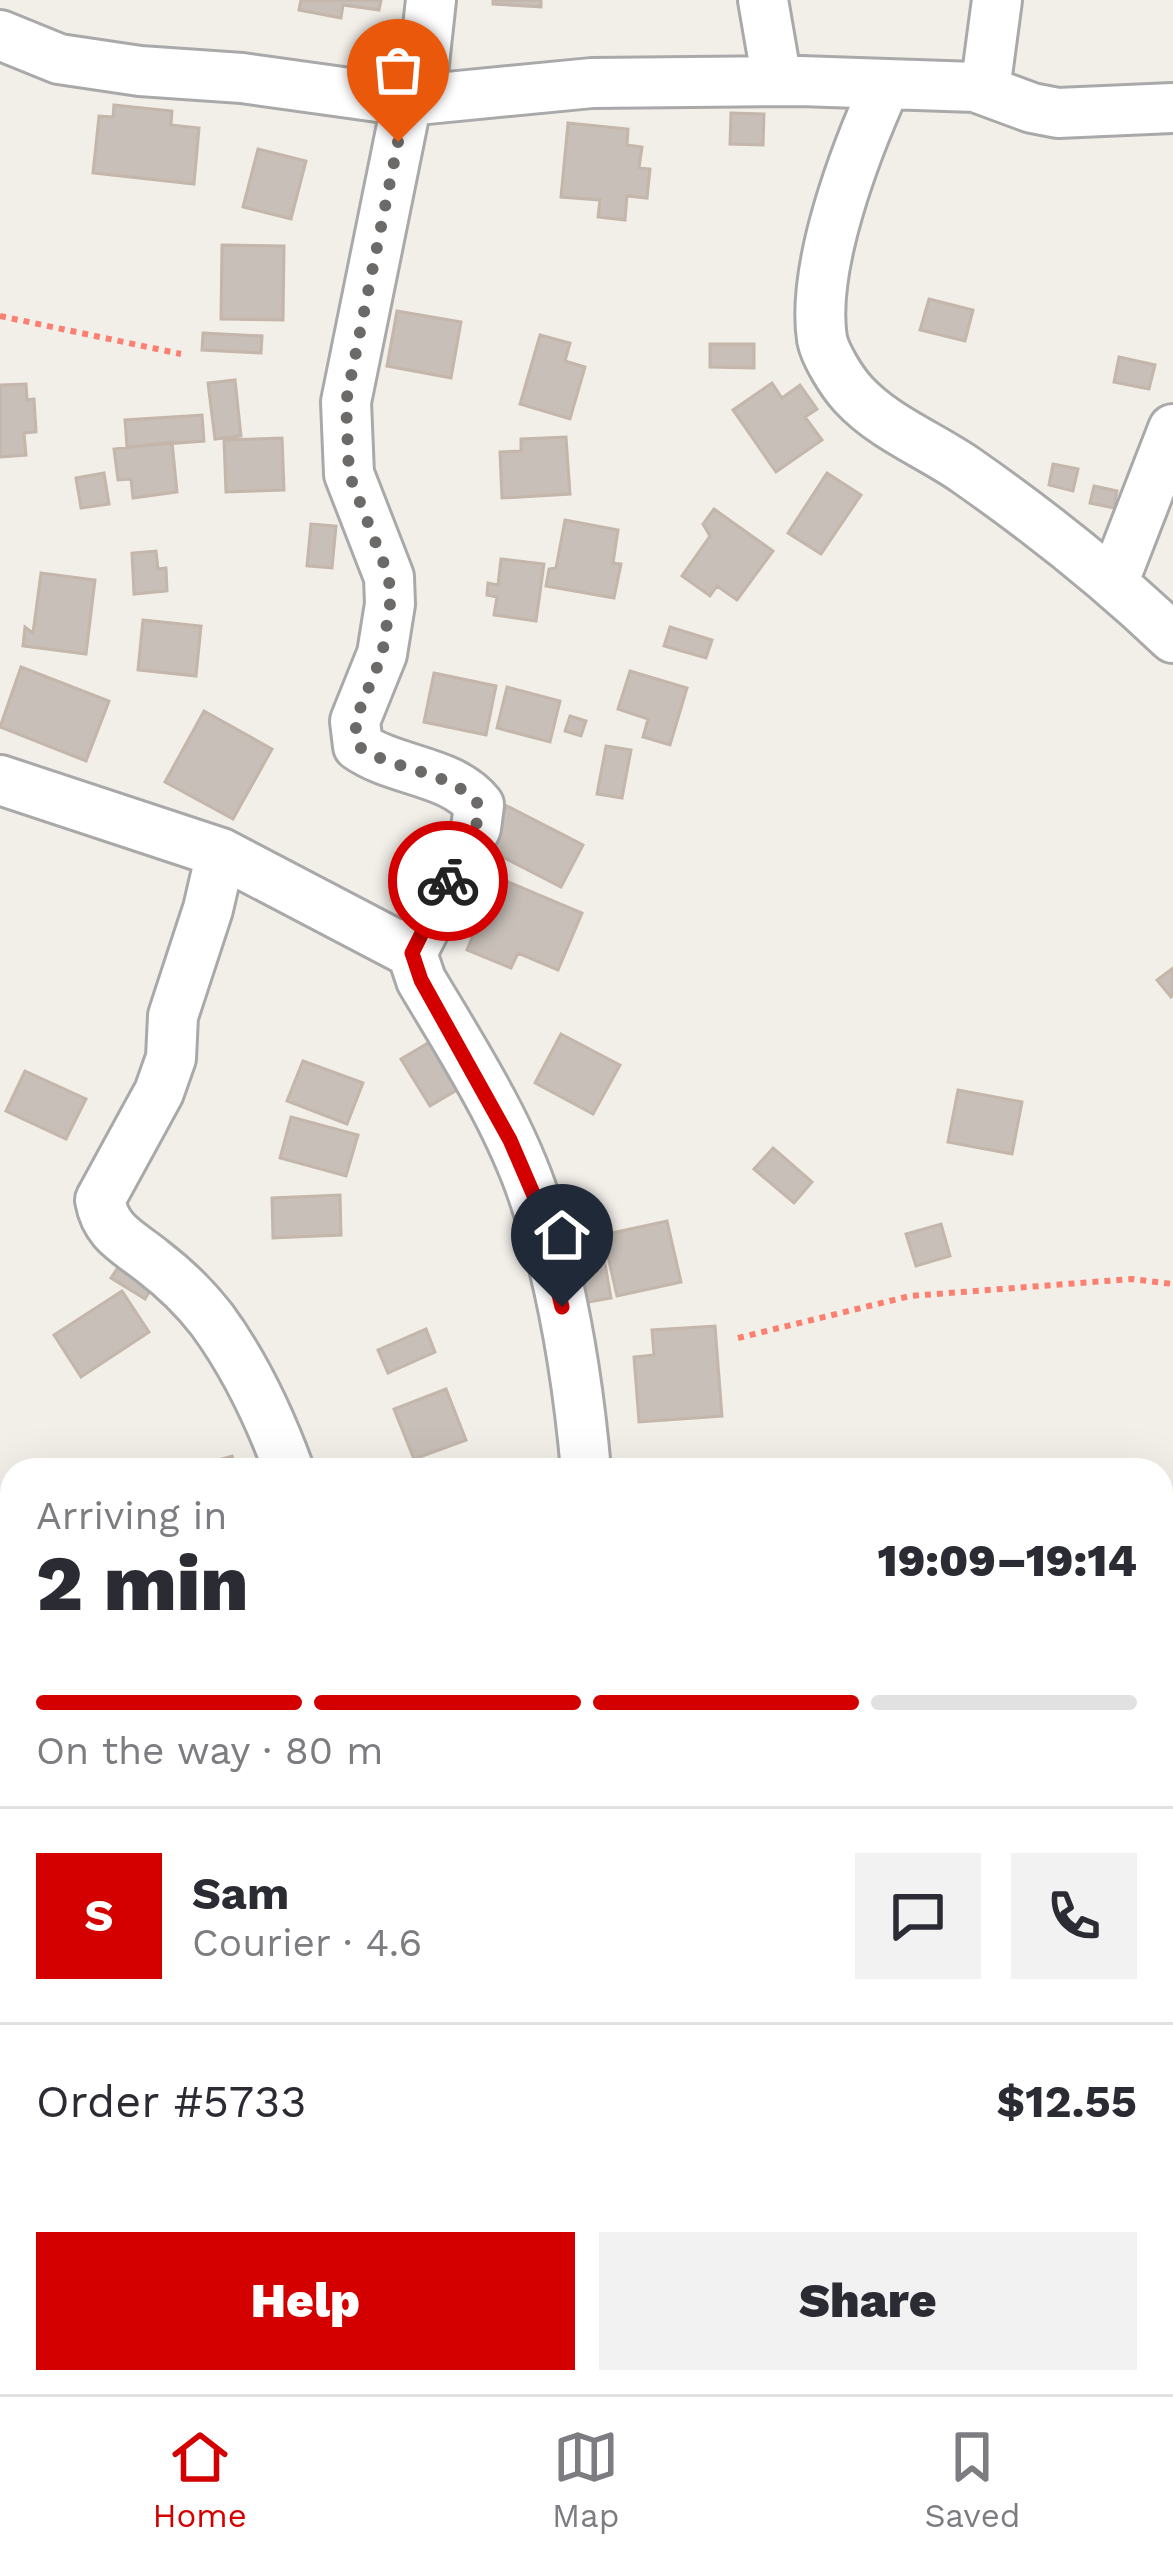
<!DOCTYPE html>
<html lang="en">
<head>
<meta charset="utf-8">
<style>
  :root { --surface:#fff; --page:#f2f2f3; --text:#2b2b33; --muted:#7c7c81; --line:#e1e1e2; --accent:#d40000 }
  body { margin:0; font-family:"Work Sans",sans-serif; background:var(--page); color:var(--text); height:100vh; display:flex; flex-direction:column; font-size:45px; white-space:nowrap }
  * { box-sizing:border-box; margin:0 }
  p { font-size:39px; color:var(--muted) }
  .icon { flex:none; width:66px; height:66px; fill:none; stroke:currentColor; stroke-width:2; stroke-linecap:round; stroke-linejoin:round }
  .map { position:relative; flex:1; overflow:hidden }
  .side { position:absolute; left:0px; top:1458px; width:1173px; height:936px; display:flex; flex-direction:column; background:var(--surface); border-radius:36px 36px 0 0; box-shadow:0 12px 48px #0002 }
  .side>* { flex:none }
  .pin { position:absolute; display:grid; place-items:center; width:102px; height:102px; color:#fff; margin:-123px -51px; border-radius:50% 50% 50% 0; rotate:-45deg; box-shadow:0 0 12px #0007 }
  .pin .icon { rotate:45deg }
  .courier { position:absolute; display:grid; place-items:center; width:120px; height:120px; margin:-60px; border:9px solid #d40000; border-radius:50%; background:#fff; color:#222; box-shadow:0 3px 15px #0007 }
  .headline em { font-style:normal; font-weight:800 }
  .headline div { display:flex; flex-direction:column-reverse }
  .headline { display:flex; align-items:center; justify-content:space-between; height:204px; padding:0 36px }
  h1 { font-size:78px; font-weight:800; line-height:90px }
  .bar { display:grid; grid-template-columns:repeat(4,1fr); gap:18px 12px; align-content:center; height:144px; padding:0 36px }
  .bar i { height:15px; border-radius:9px; background:var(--line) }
  .bar .selected { background:var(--accent) }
  .bar p { grid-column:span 4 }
  .line { display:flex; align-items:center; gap:30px; padding:0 36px; border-top:3px solid var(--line) }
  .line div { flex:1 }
  .round { display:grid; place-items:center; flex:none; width:126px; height:126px; border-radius:0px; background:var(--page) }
  .action { display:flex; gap:24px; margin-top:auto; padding:24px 36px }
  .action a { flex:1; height:138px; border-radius:0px; background:var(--accent); color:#fff; font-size:48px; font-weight:800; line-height:138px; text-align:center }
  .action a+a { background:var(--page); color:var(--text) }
  .tab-bar { display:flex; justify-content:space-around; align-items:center; height:168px; border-top:3px solid var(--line); background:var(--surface); font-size:33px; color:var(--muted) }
  .tab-bar a { display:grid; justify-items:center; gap:6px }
  .tab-bar .selected { color:var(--accent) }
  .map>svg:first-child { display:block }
</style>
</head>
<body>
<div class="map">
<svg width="1173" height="2394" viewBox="0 0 1173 2394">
  <rect width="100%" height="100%" fill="#f2efe9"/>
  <path fill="#c7bfb8" stroke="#c4b6ab" stroke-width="3" d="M301,0H381L379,10L343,5L341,18L299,10Z
    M493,0H541V7L493,4Z
    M114,105L172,111L171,125L199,128L194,184L93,173L99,116L113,117Z
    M731,113L764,114L763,145L730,144Z
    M568,123L628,129L627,145L642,147L639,168L650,169L647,198L627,196L625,220L598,217L600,200L561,197Z
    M258,149L306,161L291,219L243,207Z
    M222,245L284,246L283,320L221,319Z
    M929,299L973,310L965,341L920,330Z
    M397,311L461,322L451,378L387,366Z
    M203,333L262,336L261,353L202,350Z
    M540,335L570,343L565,361L585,367L570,419L520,404Z
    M710,344H754V368L710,367Z
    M1119,357L1155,365L1149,389L1114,382Z
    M235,380L241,436L215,439L208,383Z
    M772,383L782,398L800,385L817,409L805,417L822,440L776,472L733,410Z
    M26,384L27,400L34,399L36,432L24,433L26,455L0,457V385Z
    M202,415L204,441L127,447L125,420Z
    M566,437L570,494L502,498L500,452L521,451V439Z
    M282,438L284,490L226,492L224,440Z
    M172,442L177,492L133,498L131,479L118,480L114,449Z
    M1053,464L1078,469L1073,491L1049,485Z
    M104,473L109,504L81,508L76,478Z
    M827,473L861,495L821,554L788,533Z
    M1094,486L1117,491L1114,508L1090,503Z
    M714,509L773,551L737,600L717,586L710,596L682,576L710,536L703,524Z
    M565,520L618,530L613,563L621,564L614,598L546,586L549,569L556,568Z
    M311,524L336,526L332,568L307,566Z
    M156,551L158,569L166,568L167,591L134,594L132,553Z
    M501,559L544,564L536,621L494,615L497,597L487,595L488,583L498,585Z
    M41,573L95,580L86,654L23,646L25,627L33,633Z
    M143,620L201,626L196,676L138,670Z
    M670,627L712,640L706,658L664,646Z
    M21,667L109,701L86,761L0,727Z
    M630,671L687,688L670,745L643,737L648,719L618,709Z
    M434,673L496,686L486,735L424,722Z
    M507,687L560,701L550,742L497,728Z
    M204,711L272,749L233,819L165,782Z
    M570,716L586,721L581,736L565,731Z
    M606,746L631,750L622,798L597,794Z
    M507,806L583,845L561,887L485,848Z
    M506,881L582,913L558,970L518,953L511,968L467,950L488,899L498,903Z
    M1173,968V995L1171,997L1157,980Z
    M561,1034L620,1065L593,1114L535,1083Z
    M433,1040L462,1087L430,1106L401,1059Z
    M303,1061L363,1083L347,1124L287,1101Z
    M25,1071L86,1099L66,1139L6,1111Z
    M958,1090L1022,1102L1012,1154L948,1142Z
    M291,1117L358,1135L346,1176L280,1158Z
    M773,1148L812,1182L794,1203L754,1169Z
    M340,1195L341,1235L273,1238L272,1198Z
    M667,1221L681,1282L617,1296L603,1235Z
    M941,1224L950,1256L916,1266L906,1234Z
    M604,1258L611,1298L583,1303L576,1263Z
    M121,1263L154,1284L145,1299L111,1278Z
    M122,1291L149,1332L81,1377L54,1335Z
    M715,1326L722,1416L639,1422L634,1357L654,1355L652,1330Z
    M426,1329L435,1352L388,1373L378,1350Z
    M446,1389L466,1440L414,1459L394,1409Z
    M232,1456L236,1470H184Z
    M324,2382H402L399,2394H373Z"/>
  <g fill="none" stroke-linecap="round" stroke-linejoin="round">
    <defs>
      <path id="minor" d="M763,0L777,81
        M0,35L59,59L140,71L242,78L407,101L592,83L800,81L975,87L1032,108L1058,113L1173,108
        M886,84C856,150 811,266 822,339C825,355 842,382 853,394C884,428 930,445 967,471C1040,522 1108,576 1173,638
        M985,90L997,0
        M420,100L431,0
        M407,101L346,402L349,474L389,577L390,604L382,654L355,721L358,746C395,772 451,770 479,805L476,828L412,953L421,980C462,1049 510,1123 535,1200C563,1286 578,1380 586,1470
        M1114,581L1173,429
        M0,780L221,853L412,953
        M221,853L208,909L173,1016L171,1058L159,1092L100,1200C106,1233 127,1241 152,1261C173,1277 195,1298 212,1320C245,1365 270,1418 289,1470
        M1161,1832L1173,1825
        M0,2017L12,2015
        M884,2382L885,2394"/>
    </defs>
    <use href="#minor" stroke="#a9a9a9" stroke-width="54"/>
    <path stroke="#fa8072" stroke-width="6" stroke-dasharray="6 6" stroke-linecap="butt" d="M0,316L181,354
      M738,1338L910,1296L1132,1279L1173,1284
      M236,2394V2382"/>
    <use href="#minor" stroke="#fff" stroke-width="48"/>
  </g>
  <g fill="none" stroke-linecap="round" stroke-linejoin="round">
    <path stroke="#6b6a68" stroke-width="12" stroke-dasharray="0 21.6" d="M398,142L346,402L349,474L389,577L390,604L382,655L355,721L358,746C395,772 451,770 479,805L476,828L448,881"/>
    <path stroke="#d40000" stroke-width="15" d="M448,881L412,953L421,980L510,1140L535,1198L562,1307"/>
  </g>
</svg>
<div class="pin" style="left:398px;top:142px;background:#ea580c"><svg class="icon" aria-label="bag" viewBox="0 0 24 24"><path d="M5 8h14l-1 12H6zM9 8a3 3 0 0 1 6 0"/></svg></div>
<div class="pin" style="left:562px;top:1307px;background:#1f2937"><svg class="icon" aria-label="home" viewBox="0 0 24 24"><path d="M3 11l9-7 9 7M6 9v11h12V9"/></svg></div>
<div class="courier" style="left:448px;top:881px"><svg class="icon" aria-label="bike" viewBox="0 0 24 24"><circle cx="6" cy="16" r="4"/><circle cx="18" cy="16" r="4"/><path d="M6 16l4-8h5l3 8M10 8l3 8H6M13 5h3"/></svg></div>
<section class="side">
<div class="headline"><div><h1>2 min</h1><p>Arriving in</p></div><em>19:09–19:14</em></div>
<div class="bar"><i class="selected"></i><i class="selected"></i><i class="selected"></i><i></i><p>On the way · 80 m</p></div>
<div class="line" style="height:216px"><b class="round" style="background:var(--accent);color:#fff">S</b><div><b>Sam</b><p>Courier · 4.6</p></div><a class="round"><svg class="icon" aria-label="chat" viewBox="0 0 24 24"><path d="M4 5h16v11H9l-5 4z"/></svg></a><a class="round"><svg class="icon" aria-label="phone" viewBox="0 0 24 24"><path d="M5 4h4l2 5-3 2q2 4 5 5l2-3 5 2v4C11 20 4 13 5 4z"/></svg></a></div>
<div class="line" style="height:156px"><div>Order #5733</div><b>$12.55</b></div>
<div class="action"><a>Help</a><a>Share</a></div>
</section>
</div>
<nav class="tab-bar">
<a class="selected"><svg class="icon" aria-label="home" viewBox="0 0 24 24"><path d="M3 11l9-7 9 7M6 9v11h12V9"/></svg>Home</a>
<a><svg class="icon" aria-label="map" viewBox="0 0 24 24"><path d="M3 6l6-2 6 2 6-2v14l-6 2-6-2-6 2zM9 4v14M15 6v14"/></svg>Map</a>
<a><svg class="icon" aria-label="saved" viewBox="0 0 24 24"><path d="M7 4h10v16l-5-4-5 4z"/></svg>Saved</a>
</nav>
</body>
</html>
